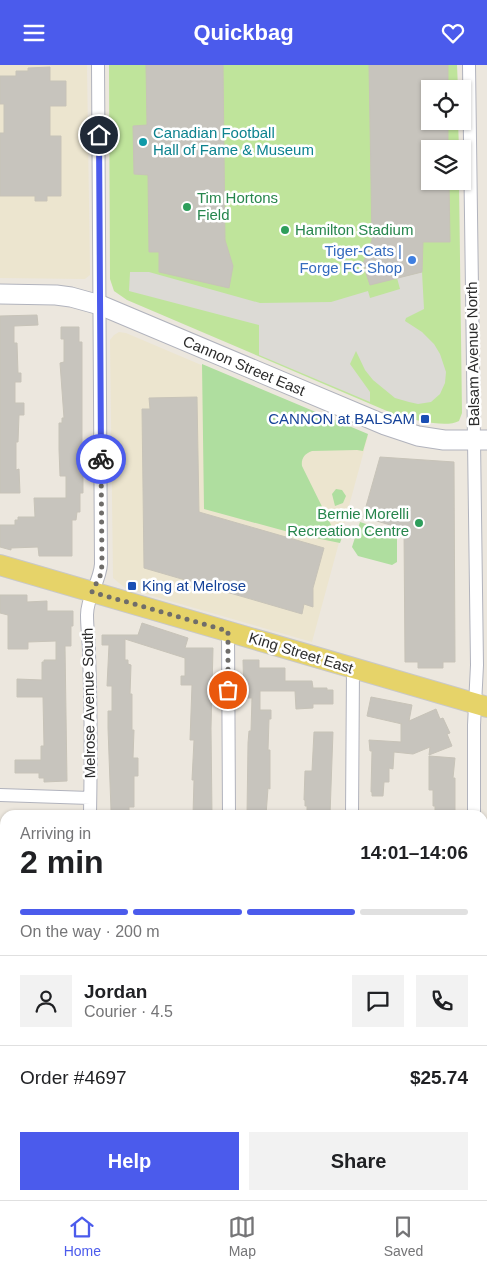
<!DOCTYPE html>
<html lang="en">
<head>
<meta charset="utf-8">
<style>
  :root { --surface:#fff; --page:#f2f2f2; --text:#202124; --muted:#757577; --line:#e0e0e0; --accent:#4b5bec }
  body { margin:0; font-family:Arial,sans-serif; background:var(--page); color:var(--text); height:100vh; display:flex; flex-direction:column; font-size:19px; white-space:nowrap }
  * { box-sizing:border-box; margin:0 }
  p { font-size:16px; color:var(--muted) }
  .icon { flex:none; width:28px; height:28px; fill:none; stroke:currentColor; stroke-width:2; stroke-linecap:round; stroke-linejoin:round }
  .map { position:relative; flex:1; overflow:hidden }
  .panel { position:absolute; left:0px; top:745px; width:488px; height:390px; display:flex; flex-direction:column; background:var(--surface); border-radius:15px 15px 0 0; box-shadow:0 1px 4px #0004 }
  .panel>* { flex:none }
  .fabs { position:absolute; left:421px; top:15px; display:grid; gap:10px }
  .fabs a { display:grid; place-items:center; width:50px; height:50px; border-radius:0px; background:var(--surface); box-shadow:0 1px 4px #0004; font-size:25px }
  .pin { position:absolute; display:grid; place-items:center; width:42px; height:42px; color:#fff; margin:-21px; border:2px solid #fff; border-radius:50%; box-shadow:0 1px 5px #0007 }
  .courier { position:absolute; display:grid; place-items:center; width:50px; height:50px; margin:-25px; border:4px solid #4b5bec; border-radius:50%; background:#fff; color:#222; box-shadow:0 1px 6px #0007 }
  .head em { font-style:normal; font-weight:800 }
  .head div { display:flex; flex-direction:column-reverse }
  .head { display:flex; align-items:center; justify-content:space-between; height:85px; padding:0 20px }
  h1 { font-size:32px; font-weight:800; line-height:38px }
  .bar { display:grid; grid-template-columns:repeat(4,1fr); gap:8px 5px; align-content:center; height:60px; padding:0 20px }
  .bar i { height:6px; border-radius:4px; background:var(--line) }
  .bar .on { background:var(--accent) }
  .bar p { grid-column:span 4 }
  .line { display:flex; align-items:center; gap:12px; padding:0 20px; border-top:1px solid var(--line) }
  .line div { flex:1 }
  .round { display:grid; place-items:center; flex:none; width:52px; height:52px; border-radius:0px; background:var(--page) }
  .button { display:flex; gap:10px; margin-top:auto; padding:10px 20px }
  .button a { flex:1; height:58px; border-radius:0px; background:var(--accent); color:#fff; font-size:20px; font-weight:800; line-height:58px; text-align:center }
  .button a+a { background:var(--page); color:var(--text) }
  header { display:flex; justify-content:space-between; align-items:center; height:65px; padding:0 20px; background:var(--accent); color:#fff; font-size:22px; font-weight:800 }
  .tab-bar { display:flex; justify-content:space-around; align-items:center; height:70px; border-top:1px solid var(--line); background:var(--surface); font-size:14px; color:var(--muted) }
  .tab-bar a { display:grid; justify-items:center; gap:2px }
  .tab-bar .on { color:var(--accent) }
  .map>svg:first-child { display:block }
</style>
</head>
<body>
<header><svg class="icon" aria-label="menu" viewBox="0 0 24 24"><path d="M4 6h16M4 12h16M4 18h16"/></svg>Quickbag<svg class="icon" aria-label="heart" viewBox="0 0 24 24"><path d="M12 20l-8-8c-3-5 5-10 8-4 3-6 11-1 8 4z"/></svg></header>
<div class="map">
<svg width="487" height="1135" viewBox="0 0 487 1135">
  <rect width="100%" height="100%" fill="#ece7de"/>
  <path fill="#ece5cf" d="M0,0H87L90,210L85,214L0,213Z
    M119,267L126,268L368,371L312,577L125,523L113,513L110,275L114,270Z"/>
  <path fill="#afde9f" d="M202,299L368,369L363,386L357,385L312,386C304,389 301,394 302,401L335,468L337,471L342,472L340,478L296,469L204,444Z
    M336,424L342,425L346,431L343,438L335,441L332,429Z
    M360,457L397,469V497L392,500L358,491L352,482Z"/>
  <path fill="#bfe49b" d="M109,0H457L458,24H430V56H458L459,84H430V116H459L462,348L459,356C446,363 417,355 401,352L127,235L114,226L110,214Z"/>
  <path fill="#dcdad5" d="M130,207H149L260,238L331,237L368,226L370,233L400,224L397,213L422,207L424,244L406,253L405,256L422,267L434,279L440,289L446,307L445,318L440,329L431,337L418,339L409,337L395,333L373,315L365,305L356,286L350,299L370,327V337L259,290V260L129,226Z"/>
  <path fill="#c7c4bd" stroke="#c7c3b8" d="M146,0H223L225,175L233,201L229,223L159,207V187H149L148,110L134,109L133,61L147,60Z
    M369,0H448V24H430V56H448V84H430V116H449L450,177H423L422,207L370,220L363,199L372,175Z
    M50,2V16H66V41H50V71H61V131H47V136H35V131H0V68H4V39H0V11H16V6H28V3Z
    M37,250L38,260L14,261V278H17L18,308H21V317H15V338H24V350H19L18,377H16V405L19,404L20,428H0V251Z
    M61,262H79V277H82V380L85,410L83,411V428H80V447H77L76,455H72V491H39L38,482L11,483V485L0,482V460H15V455H18V452H35L34,433H66V411H60L59,384V358H62V353H64L60,298L64,297V274H61Z
    M197,332L199,447L324,483L313,523V542L304,539L302,549L144,503L142,344H150L149,333Z
    M380,392L454,397L455,597H443V603H418V597H405L404,464L363,452Z
    M0,530H27V537L47,536V546H73V561H71V581H65L67,716L44,717V713H39V708H15V695H41V681H44L43,632H17V614L42,615V597H44V595H56V576L28,577V584H8V550L0,548Z
    M142,558L188,573L185,583H213L211,663L212,750H193L194,715H192L194,675H190L192,620H181V611H185V593L125,574V595H128V599L131,600L130,629H132V665H134L133,693H138V711H134V742H129V750H114V746L111,745L108,663V646H112V621H107L109,580H102V570H138Z
    M243,595H259V603H285V616H312L313,623H327V625H333V639H313V643L296,644L295,626H260V645H271V654H269L268,685H270V724L268,723L266,750H247L248,678L249,666H251L252,633H244Z
    M371,632L412,640L409,656L436,644L440,654L443,653L450,668L447,669L452,681L429,690L430,682L413,689L394,687L393,704L389,703V717H384L383,731H372V727H371L372,686H370L369,675L401,677V659H402L367,651Z
    M314,667H333L330,750H307V741H305V735H304L305,706H312Z
    M429,691L455,693L453,713H455V746H435V741H433V725H429Z"/>
  <g fill="none" stroke-linecap="round" stroke-linejoin="round">
    <defs>
      <path id="street" d="M469,0L477,600L474,660V750
        M228,566L229,750
        M0,730L90,733
        M90,750C91,696 91,642 89,588C89,576 87,563 87,550C87,531 100,517 101,499L98,0
        M352,750L353,604
        M0,943L5,944
        M482,961H487
        M92,1130V1135
        M232,1130V1135
        M354,1130V1135
        M476,1130V1135"/>
      <path id="secondary" d="M0,229L56,230L71,232L100,240L385,360L418,371L444,375H487"/>
      <path id="primary" d="M0,500L487,642"/>
    </defs>
    <use href="#street" stroke="#b1b3bd" stroke-width="14"/>
    <use href="#secondary" stroke="#b1b3bd" stroke-width="21"/>
    <use href="#primary" stroke="#c8c8c8" stroke-width="22"/>
    <use href="#street" stroke="#fff" stroke-width="12"/>
    <use href="#secondary" stroke="#fff" stroke-width="19"/>
    <use href="#primary" stroke="#e6d369" stroke-width="20"/>
  </g>
  <g fill="none" stroke-linecap="round" stroke-linejoin="round">
    <path stroke="#6f6d6a" stroke-width="5" stroke-dasharray="0 9" d="M101,394L102,499L101,509L92,527L228,566V625"/>
    <path stroke="#4b5bec" stroke-width="6" d="M99,70L101,394"/>
  </g>
  <circle fill="#0f9aa8" stroke="#fff" stroke-width="2" cx="143" cy="77" r="5"/>
  <g fill="#2e9e5b" stroke="#fff" stroke-width="2">
    <circle cx="187" cy="142" r="5"/>
    <circle cx="285" cy="165" r="5"/>
    <circle cx="419" cy="458" r="5"/>
  </g>
  <circle fill="#3f7fe0" stroke="#fff" stroke-width="2" cx="412" cy="195" r="5"/>
  <g fill="#1a4fb4" stroke="#fff" stroke-width="2">
    <rect x="420" y="349" width="10" height="10" rx="2.5"/>
    <rect x="127" y="516" width="10" height="10" rx="2.5"/>
  </g>
  <g text-anchor="middle" stroke-width="5" stroke-linejoin="round" paint-order="stroke">
    <g font-size="15" fill="#0d838f" stroke="#fff" text-anchor="start">
      <text x="153" y="73">Canadian Football<tspan x="153" dy="17">Hall of Fame &amp; Museum</tspan></text>
    </g>
    <g font-size="15" fill="#27864d" stroke="#fff" text-anchor="start">
      <text x="197" y="138">Tim Hortons<tspan x="197" dy="17">Field</tspan></text>
      <text x="295" y="170">Hamilton Stadium</text>
      <text x="409" y="454" text-anchor="end">Bernie Morelli<tspan x="409" dy="17">Recreation Centre</tspan></text>
    </g>
    <g font-size="15" fill="#366cbe" stroke="#fff" text-anchor="end">
      <text x="402" y="191">Tiger-Cats |<tspan x="402" dy="17">Forge FC Shop</tspan></text>
    </g>
    <g font-size="15" fill="#2b2b2b" stroke="#fff">
      <text transform="translate(473 289) rotate(-91)" y="5">Balsam Avenue North</text>
      <text transform="translate(244 301) rotate(23)" y="5">Cannon Street East</text>
      <text transform="translate(301 588) rotate(17)" y="5">King Street East</text>
      <text transform="translate(89 638) rotate(-91)" y="5">Melrose Avenue South</text>
    </g>
    <g font-size="15" fill="#164399" stroke="#fff" text-anchor="end">
      <text x="415" y="359">CANNON at BALSAM</text>
      <text x="142" y="526" text-anchor="start">King at Melrose</text>
    </g>
  </g>
</svg>
<div class="fabs">
<a><svg class="icon" aria-label="locate" viewBox="0 0 24 24"><circle cx="12" cy="12" r="6"/><path d="M12 2v4M12 18v4M2 12h4M18 12h4"/></svg></a>
<a><svg class="icon" aria-label="layers" viewBox="0 0 24 24"><path d="M12 4l9 5-9 5-9-5zM3 14l9 5 9-5"/></svg></a>
</div>
<div class="pin" style="left:228px;top:625px;background:#ea580c"><svg class="icon" aria-label="bag" viewBox="0 0 24 24"><path d="M5 8h14l-1 12H6zM9 8a3 3 0 0 1 6 0"/></svg></div>
<div class="pin" style="left:99px;top:70px;background:#1f2937"><svg class="icon" aria-label="home" viewBox="0 0 24 24"><path d="M3 11l9-7 9 7M6 9v11h12V9"/></svg></div>
<div class="courier" style="left:101px;top:394px"><svg class="icon" aria-label="bike" viewBox="0 0 24 24"><circle cx="6" cy="16" r="4"/><circle cx="18" cy="16" r="4"/><path d="M6 16l4-8h5l3 8M10 8l3 8H6M13 5h3"/></svg></div>
<section class="panel">
<div class="head"><div><h1>2 min</h1><p>Arriving in</p></div><em>14:01–14:06</em></div>
<div class="bar"><i class="on"></i><i class="on"></i><i class="on"></i><i></i><p>On the way · 200 m</p></div>
<div class="line" style="height:90px"><a class="round"><svg class="icon" aria-label="person" viewBox="0 0 24 24"><circle cx="12" cy="8" r="4"/><path d="M4 21q1-7 8-7t8 7"/></svg></a><div><b>Jordan</b><p>Courier · 4.5</p></div><a class="round"><svg class="icon" aria-label="chat" viewBox="0 0 24 24"><path d="M4 5h16v11H9l-5 4z"/></svg></a><a class="round"><svg class="icon" aria-label="phone" viewBox="0 0 24 24"><path d="M5 4h4l2 5-3 2q2 4 5 5l2-3 5 2v4C11 20 4 13 5 4z"/></svg></a></div>
<div class="line" style="height:65px"><div>Order #4697</div><b>$25.74</b></div>
<div class="button"><a>Help</a><a>Share</a></div>
</section>
</div>
<nav class="tab-bar">
<a class="on"><svg class="icon" aria-label="home" viewBox="0 0 24 24"><path d="M3 11l9-7 9 7M6 9v11h12V9"/></svg>Home</a>
<a><svg class="icon" aria-label="map" viewBox="0 0 24 24"><path d="M3 6l6-2 6 2 6-2v14l-6 2-6-2-6 2zM9 4v14M15 6v14"/></svg>Map</a>
<a><svg class="icon" aria-label="saved" viewBox="0 0 24 24"><path d="M7 4h10v16l-5-4-5 4z"/></svg>Saved</a>
</nav>
</body>
</html>
